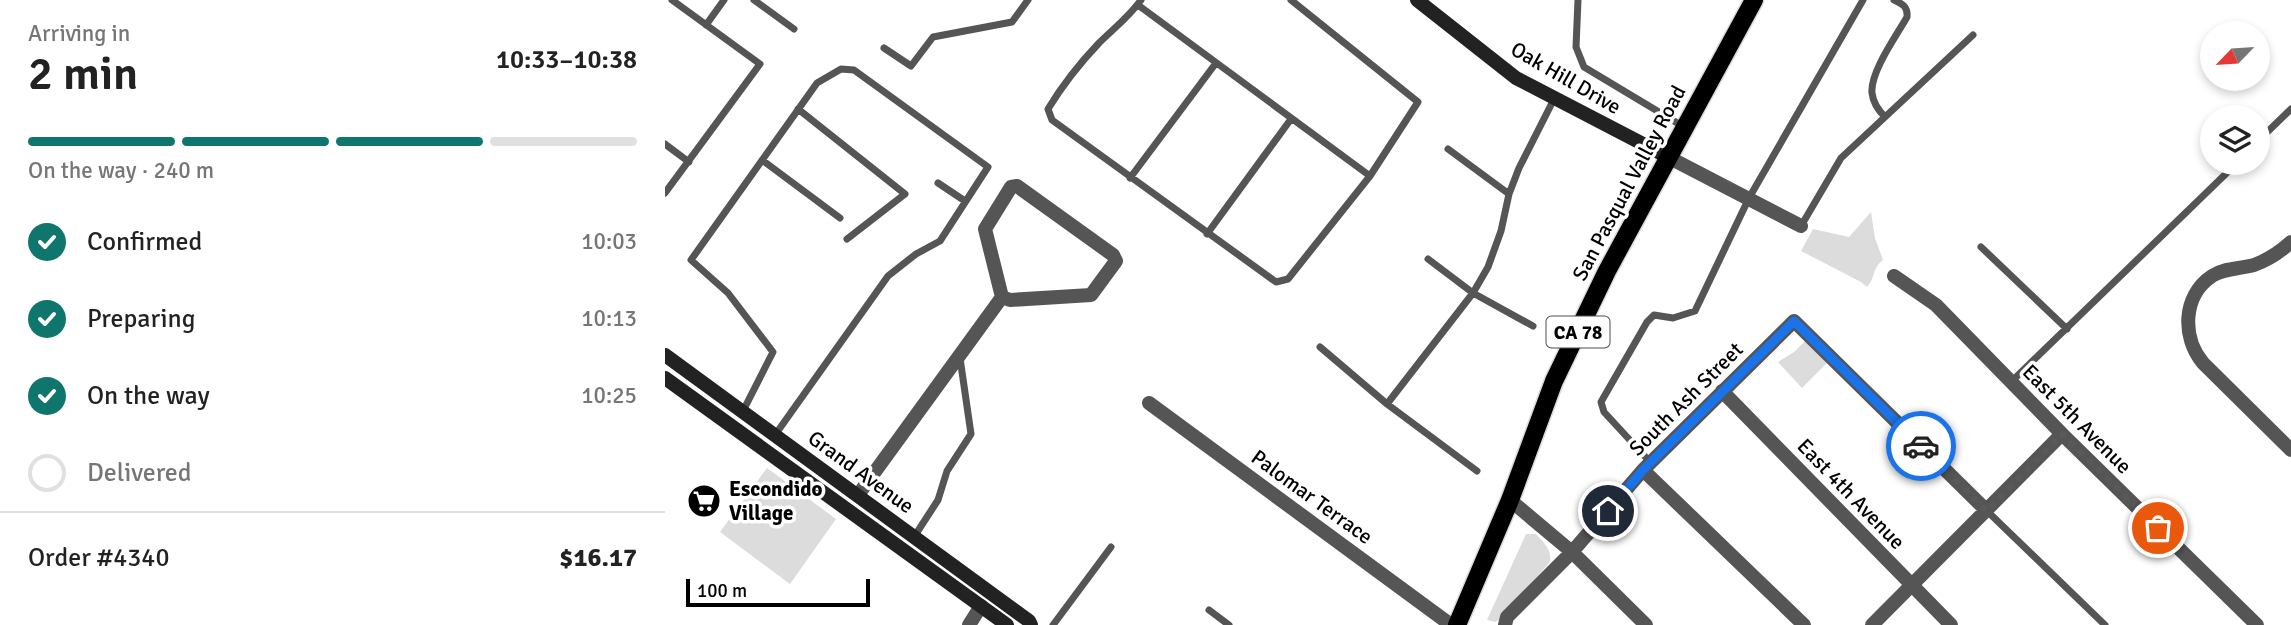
<!DOCTYPE html>
<html lang="en">
<head>
<meta charset="utf-8">
<style>
  :root { --surface:#fff; --page:#f6f6f6; --text:#222; --muted:#767676; --line:#e0e0e0; --accent:#0f766e }
  body { margin:0; font-family:Signika,sans-serif; background:var(--page); color:var(--text); height:100vh; display:flex; flex-direction:column; font-size:26px; white-space:nowrap }
  * { box-sizing:border-box; margin:0 }
  p { font-size:23px; color:var(--muted) }
  .icon { flex:none; width:38px; height:38px; fill:none; stroke:currentColor; stroke-width:2; stroke-linecap:round; stroke-linejoin:round }
  .map { position:relative; flex:1; overflow:hidden }
  .details { display:flex; flex-direction:column; background:var(--surface); width:665px }
  .details>* { flex:none }
  .needle { width:46px; rotate:245deg }
  .controls { position:absolute; left:1535px; top:21px; display:grid; gap:14px }
  .controls a { display:grid; place-items:center; width:70px; height:70px; border-radius:50%; background:var(--surface); box-shadow:0 4px 10px #0003; font-size:35px }
  .scale { position:absolute; left:21px; bottom:18px; width:184px; box-sizing:border-box; padding-left:7px; border:4px solid #000; border-top:0; font-size:19px; line-height:24px; white-space:nowrap; color:#000; -webkit-text-stroke:5px #fff; paint-order:stroke }
  .pin { position:absolute; display:grid; place-items:center; width:60px; height:60px; color:#fff; margin:-30px; border:4px solid #fff; border-radius:50%; box-shadow:0 2px 7px #0007 }
  .courier { position:absolute; display:grid; place-items:center; width:70px; height:70px; margin:-35px; border:5px solid #1a73e8; border-radius:50%; background:#fff; color:#222; box-shadow:0 2px 9px #0007 }
  .headline em { font-style:normal; font-weight:600 }
  .headline div { display:flex; flex-direction:column-reverse }
  .headline { display:flex; align-items:center; justify-content:space-between; height:119px; padding:0 28px }
  h1 { font-size:46px; font-weight:600; line-height:52px }
  .bar { display:grid; grid-template-columns:repeat(4,1fr); gap:10px 7px; align-content:center; height:84px; padding:0 28px }
  .bar i { height:9px; border-radius:5px; background:var(--line) }
  .bar .selected { background:var(--accent) }
  .bar p { grid-column:span 4 }
  .line { display:flex; align-items:center; gap:18px; padding:0 28px; border-top:2px solid var(--line) }
  .line div { flex:1 }
  ol { padding:0 28px; list-style:none }
  li { display:flex; align-items:center; gap:21px; height:77px }
  li p { margin-inline-start:auto }
  li .icon { padding:7px; border-radius:50%; background:var(--accent); color:#fff; stroke-width:4 }
  li:last-child { color:var(--muted) }
  li i { width:38px; height:38px; border:4px solid var(--line); border-radius:50% }
  main { display:flex; flex:1; min-height:0 }
  .map>svg:first-child { display:block }
</style>
</head>
<body>
<main>
<section class="details">
<div class="headline"><div><h1>2 min</h1><p>Arriving in</p></div><em>10:33–10:38</em></div>
<div class="bar"><i class="selected"></i><i class="selected"></i><i class="selected"></i><i></i><p>On the way · 240 m</p></div>
<ol>
<li><svg class="icon" aria-label="check" viewBox="0 0 24 24"><path d="M5 12l5 5 9-10"/></svg>Confirmed<p>10:03</p></li>
<li><svg class="icon" aria-label="check" viewBox="0 0 24 24"><path d="M5 12l5 5 9-10"/></svg>Preparing<p>10:13</p></li>
<li><svg class="icon" aria-label="check" viewBox="0 0 24 24"><path d="M5 12l5 5 9-10"/></svg>On the way<p>10:25</p></li>
<li><i></i>Delivered</li>
</ol>
<div class="line" style="height:91px"><div>Order #4340</div><b>$16.17</b></div>
</section>
<div class="map">
<svg width="1626" height="625" viewBox="0 0 1626 625">
  <rect width="100%" height="100%" fill="#fff"/>
  <path fill="#dcdcdc" d="M1206,212L1210,238L1218,260C1207,268 1211,277 1202,287L1196,282L1136,251L1148,229L1184,237Z
    M1141,340L1162,363L1137,388L1113,362L1129,352Z
    M102,468L171,519L125,584L55,532Z
    M861,534H871C879,543 887,549 885,562L834,620L830,622L822,620Z"/>
  <g fill="none" stroke-linecap="round" stroke-linejoin="round">
    <defs>
      <path id="primary" d="M792,625L845,500L889,381L942,271L1089,0"/>
    </defs>
    <use href="#primary" stroke="#dbdbdb" stroke-width="21"/>
    <path stroke="#555" stroke-width="7" d="M89,0L129,29
      M476,0C464,17 448,29 434,43C415,63 397,86 383,109L387,120L611,282L623,279L705,176L753,102L626,0
      M913,0L911,47L919,67L1019,127
      M473,5L705,176
      M41,25L59,0
      M219,48L246,66L268,37L347,22L363,0
      M133,109L240,194L182,239
      M1220,117C1214,111 1208,102 1207,93C1205,72 1232,35 1242,17C1243,7 1238,4 1229,0
      M1592,142L1626,109
      M0,144L24,162
      M783,149L844,194
      M97,160L175,218
      M465,178L551,63
      M273,183L300,201
      M0,193L95,64L7,0
      M1136,226L1176,158L1308,35
      M542,234L626,119
      M1316,247L1402,329
      M763,259L808,293L868,326
      M655,347L722,404L812,471
      M1346,382L1572,163
      M722,404L808,293L823,267L836,231L844,194L854,168L889,99
      M78,411L108,352L63,293L26,260L152,83L176,69L189,70L323,167L275,241L251,254L223,276L110,435
      M986,463L939,412L936,402L982,322L989,315L1008,318L1030,311L1084,198L1198,0
      M1322,511L1440,625
      M249,537L273,500L282,471L306,434L295,358
      M544,610L564,625
      M388,625L446,547"/>
    <path stroke="#555" stroke-width="14" d="M1003,157L1136,226
      M352,186L448,255L451,261L426,295L345,300L337,297L320,229L346,187Z
      M1626,242C1615,252 1603,260 1589,265C1575,269 1559,268 1547,276C1517,296 1517,338 1538,363L1626,450
      M1229,276L1271,305L1397,434L1592,625
      M1057,391L1286,625
      M484,403L786,625
      M978,470L1139,625
      M193,495L337,297
      M845,500L907,552L981,625
      M304,625L316,606
      M840,625L842,617L907,552L978,470L1129,321L1322,511
      M1207,625L1397,434"/>
    <path stroke="#222" stroke-width="14" d="M752,0L851,78L1003,157
      M0,355L364,621L366,625
      M0,378L342,625"/>
    <use href="#primary" stroke="#000" stroke-width="18"/>
  </g>
  <g fill="none" stroke-linecap="round" stroke-linejoin="round">
    <path stroke="#595959" stroke-width="7" stroke-dasharray="0 12.6" d="M1256,446L1322,511L1397,434L1493,528"/>
    <path stroke="#1a73e8" stroke-width="9" d="M943,511L978,470L1129,321L1256,446"/>
  </g>
  <defs>
    <symbol id="supermarket-disc" viewBox="-11 -11 22 22"><circle r="9.5" fill="#000" stroke="#fff"/><path d="M-6-5.5h2.5l.6 2H6L4.5 2H-2.5L-4.4-4H-6ZM-1.5 3.2a1.3 1.3 0 1 0 .1 0ZM3 3.2a1.3 1.3 0 1 0 .1 0Z" fill="#fff"/></symbol>
  </defs>
  <g fill-rule="evenodd">
    <use href="#supermarket-disc" x="20" y="482" width="38" height="38"/>
  </g>
  <g text-anchor="middle" stroke-width="7" stroke-linejoin="round" paint-order="stroke">
    <rect fill="#fff" stroke="#4c4c4c" stroke-width="2" x="881.5" y="316.5" width="63" height="31" rx="5"/>
    <g font-size="19" font-weight="bold" fill="#000">
      <text x="913" y="339">CA 78</text>
    </g>
    <g font-size="21" fill="#000" stroke="#fff">
      <text transform="translate(901 78) rotate(30)" y="7">Oak Hill Drive</text>
      <text transform="translate(964 183) rotate(-62)" y="7">San Pasqual Valley Road</text>
      <text transform="translate(1021 399) rotate(-45)" y="7">South Ash Street</text>
      <text transform="translate(1412 419) rotate(45)" y="7">East 5th Avenue</text>
      <text transform="translate(196 472) rotate(36)" y="7">Grand Avenue</text>
      <text transform="translate(1186 494) rotate(46)" y="7">East 4th Avenue</text>
      <text transform="translate(647 497) rotate(36)" y="7">Palomar Terrace</text>
    </g>
    <g font-size="21" font-weight="bold" fill="#000" stroke="#fff" text-anchor="start">
      <text x="64" y="496">Escondido<tspan x="64" dy="24">Village</tspan></text>
    </g>
  </g>
</svg>
<div class="controls">
<a><svg class="needle" viewBox="-14 -14 28 28"><path d="M0-13l5 13h-10z" fill="#e53935"/><path d="M0 13l5-13h-10z" fill="#767676"/></svg></a>
<a><svg class="icon" aria-label="layers" viewBox="0 0 24 24"><path d="M12 4l9 5-9 5-9-5zM3 14l9 5 9-5"/></svg></a>
</div>
<div class="scale">100 m</div>
<div class="pin" style="left:1493px;top:528px;background:#ea580c"><svg class="icon" aria-label="bag" viewBox="0 0 24 24"><path d="M5 8h14l-1 12H6zM9 8a3 3 0 0 1 6 0"/></svg></div>
<div class="pin" style="left:943px;top:511px;background:#1f2937"><svg class="icon" aria-label="home" viewBox="0 0 24 24"><path d="M3 11l9-7 9 7M6 9v11h12V9"/></svg></div>
<div class="courier" style="left:1256px;top:446px"><svg class="icon" aria-label="car" viewBox="0 0 24 24"><path d="M5 17H2v-5l4-1 3-4h7l3 4 3 1v5h-3M9 17h6M6 11h13"/><circle cx="7" cy="17" r="2"/><circle cx="17" cy="17" r="2"/></svg></div>
</div>
</main>
</body>
</html>
